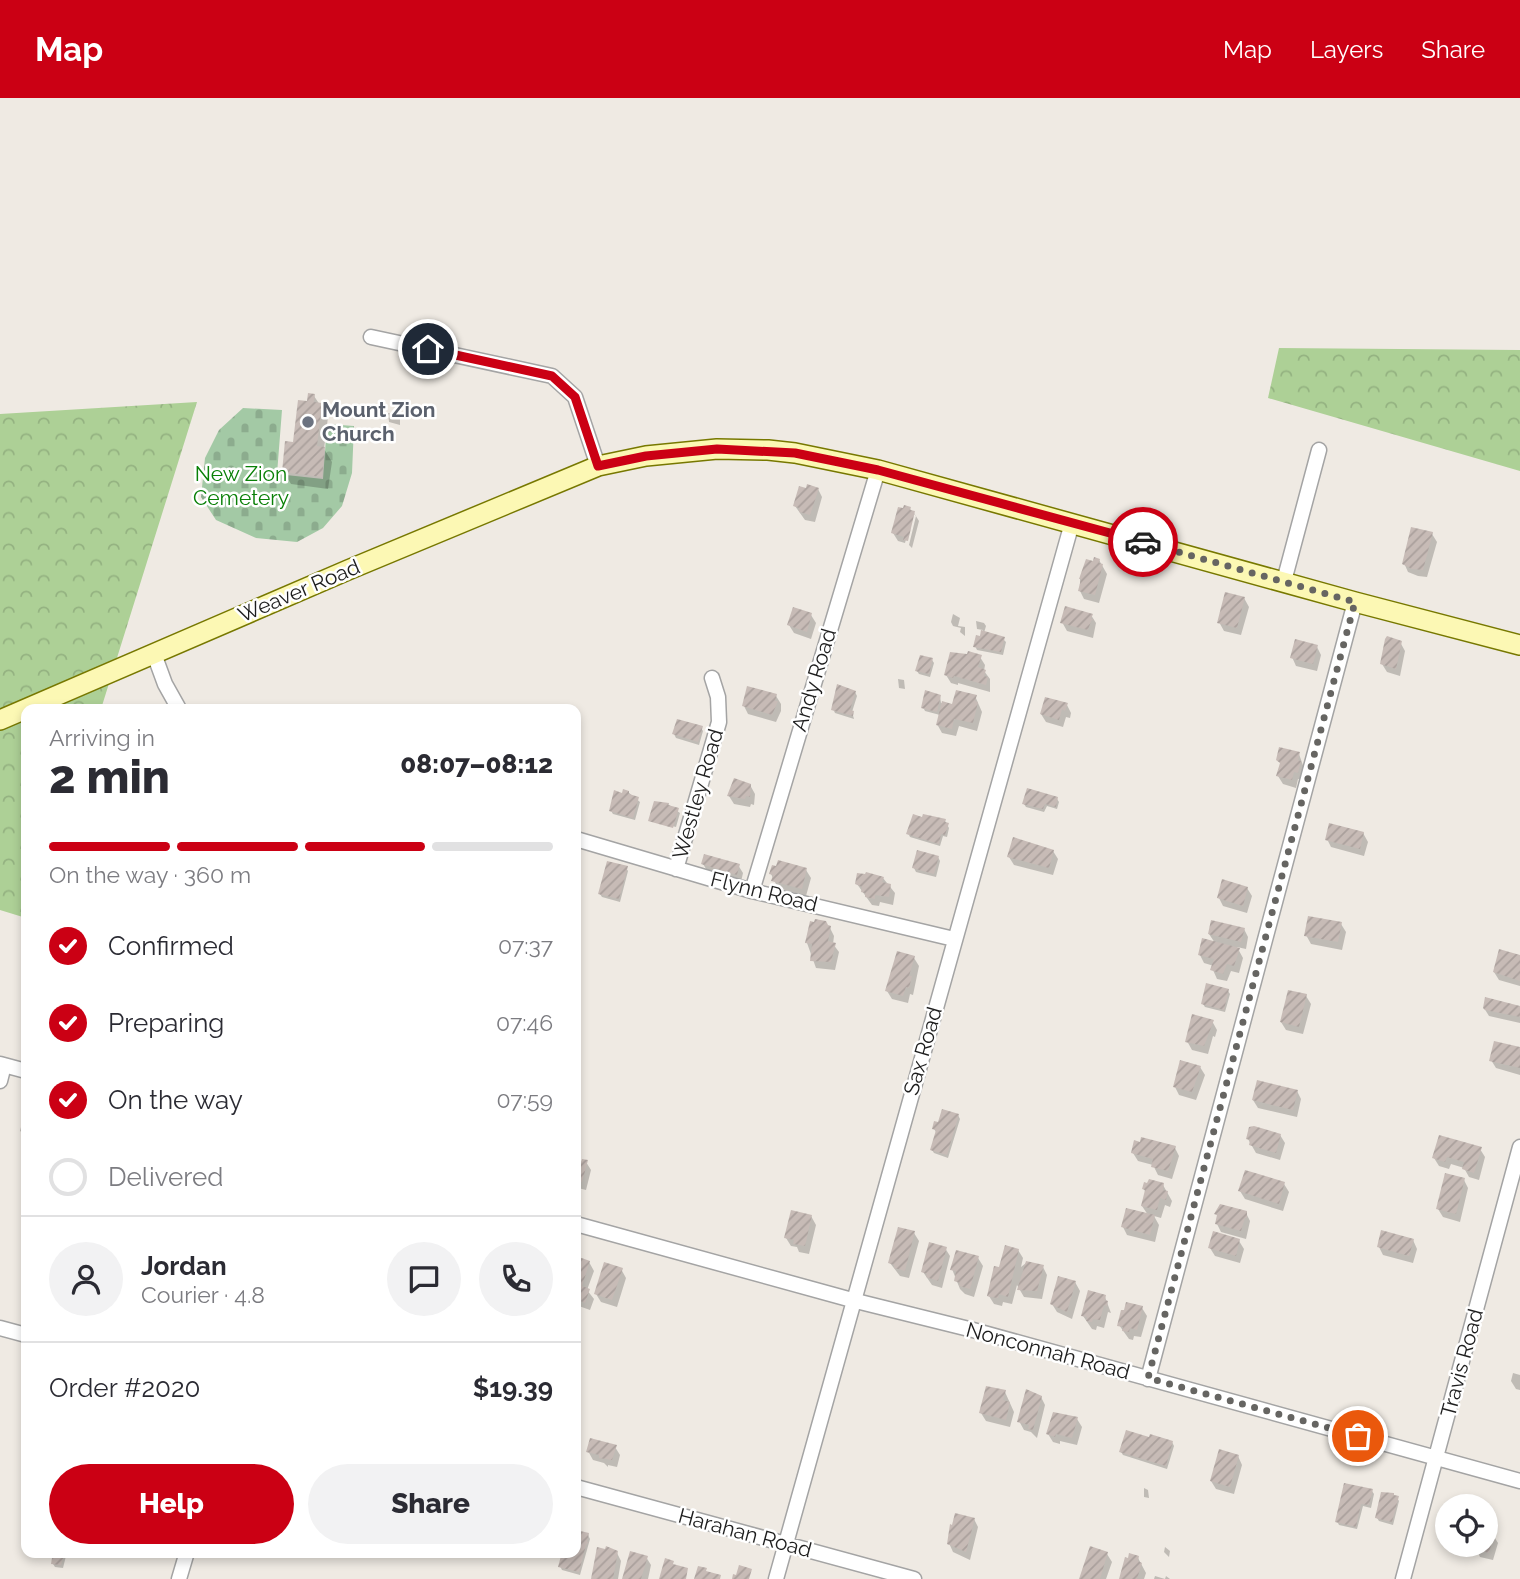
<!DOCTYPE html>
<html lang="en">
<head>
<meta charset="utf-8">
<style>
  :root { --surface:#fff; --page:#f2f2f3; --text:#2b2b33; --muted:#7c7c81; --line:#e1e1e2; --accent:#cb0014 }
  body { margin:0; font-family:Raleway,sans-serif; background:var(--page); color:var(--text); height:100vh; display:flex; flex-direction:column; font-size:26px; white-space:nowrap }
  * { box-sizing:border-box; margin:0 }
  p { font-size:23px; color:var(--muted) }
  .icon { flex:none; width:38px; height:38px; fill:none; stroke:currentColor; stroke-width:2; stroke-linecap:round; stroke-linejoin:round }
  .map { position:relative; flex:1; overflow:hidden }
  .details { position:absolute; left:21px; top:606px; width:560px; height:854px; display:flex; flex-direction:column; background:var(--surface); border-radius:14px; box-shadow:0 4px 10px #0003 }
  .details>* { flex:none }
  .buttons { position:absolute; left:1435px; top:1396px; display:grid; gap:14px }
  .buttons a { display:grid; place-items:center; width:63px; height:63px; border-radius:50%; background:var(--surface); box-shadow:0 4px 10px #0003; font-size:35px }
  .pin { position:absolute; display:grid; place-items:center; width:60px; height:60px; color:#fff; margin:-30px; border:4px solid #fff; border-radius:50%; box-shadow:0 2px 7px #0007 }
  .courier { position:absolute; display:grid; place-items:center; width:70px; height:70px; margin:-35px; border:5px solid #cb0014; border-radius:50%; background:#fff; color:#222; box-shadow:0 2px 9px #0007 }
  .headline em { font-style:normal; font-weight:800 }
  .headline div { display:flex; flex-direction:column-reverse }
  .headline { display:flex; align-items:center; justify-content:space-between; height:119px; padding:0 28px }
  h1 { font-size:46px; font-weight:800; line-height:52px }
  .bar { display:grid; grid-template-columns:repeat(4,1fr); gap:10px 7px; align-content:center; height:84px; padding:0 28px }
  .bar i { height:9px; border-radius:5px; background:var(--line) }
  .bar .active { background:var(--accent) }
  .bar p { grid-column:span 4 }
  .line { display:flex; align-items:center; gap:18px; padding:0 28px; border-top:2px solid var(--line) }
  .line div { flex:1 }
  .round { display:grid; place-items:center; flex:none; width:74px; height:74px; border-radius:37px; background:var(--page) }
  ol { padding:0 28px; list-style:none }
  li { display:flex; align-items:center; gap:21px; height:77px }
  li p { margin-inline-start:auto }
  li .icon { padding:7px; border-radius:50%; background:var(--accent); color:#fff; stroke-width:4 }
  li:last-child { color:var(--muted) }
  li i { width:38px; height:38px; border:4px solid var(--line); border-radius:50% }
  .primary-button { display:flex; gap:14px; margin-top:auto; padding:14px 28px }
  .primary-button a { flex:1; height:80px; border-radius:42px; background:var(--accent); color:#fff; font-size:28px; font-weight:800; line-height:80px; text-align:center }
  .primary-button a+a { background:var(--page); color:var(--text) }
  header { display:flex; align-items:center; gap:42px; box-sizing:border-box; height:98px; padding:0 35px; background:var(--accent); color:#fff }
  header strong { font-size:33px }
  nav { display:flex; gap:38px; margin-inline-start:auto; font-size:24px }
  .map>svg:first-child { display:block }
</style>
</head>
<body>
<header>
<strong>Map</strong>
<nav><a>Map</a><a>Layers</a><a>Share</a></nav>
</header>
<div class="map">
<svg width="1520" height="1481" viewBox="0 0 1520 1481">
  <defs>
    <pattern id="forest-crowns" width="20" height="18" patternUnits="userSpaceOnUse" patternTransform="scale(1.75)"><rect width="20" height="18" fill="#add096"/><path d="M2 6a3 3 0 1 1 6 0M12 15a3 3 0 1 1 6 0" fill="none" stroke="#94b281"/></pattern>
    <pattern id="cemetery-stones" width="16" height="16" patternUnits="userSpaceOnUse" patternTransform="scale(1.75)"><rect width="16" height="16" fill="#a3c9a5"/><path d="M2 7V4a2 2 0 0 1 4 0v3zM10 15v-3a2 2 0 0 1 4 0v3z" fill="#8cac8e"/></pattern>
    <pattern id="building-hatch" width="6" height="6" patternUnits="userSpaceOnUse" patternTransform="scale(1.75)"><rect width="6" height="6" fill="#c7bbb6"/><path d="M-1 1l2-2M0 6l6-6M5 7l2-2" fill="none" stroke="#aaa09c"/></pattern>
  </defs>
  <rect width="100%" height="100%" fill="#efeae3"/>
  <path fill="url(#forest-crowns)" d="M1279,250L1520,252V373L1268,300Z
    M197,304L101,611H26V820L0,812V316Z"/>
  <path fill="url(#cemetery-stones)" d="M243,310L282,312L277,376L323,381L327,326L354,328L352,375L342,408L323,430L297,444L256,440L216,422L201,399L205,360L219,332Z"/>
  <path fill="#0003" d="M314,298L328,319L324,351L332,364L328,391L291,386L283,373L308,304Z
    M388,315L400,318V327L389,324Z
    M818,391L822,399L815,424L805,422L795,408Z
    M910,411L914,415L919,423L912,450L909,447L916,418L913,415L905,445L898,443L893,435Z
    M1432,436L1437,444L1427,479L1418,478L1408,474L1404,465Z
    M1099,462L1107,476L1099,505L1084,501L1080,493V481Z
    M1244,500L1249,509L1241,537L1224,533L1219,524Z
    M953,516L960,520L958,528L965,529V538L960,534L961,530L953,528L951,524Z
    M811,517L816,525L811,541L794,535L789,527Z
    M1091,517L1096,525L1093,540L1067,533L1062,524Z
    M976,523L984,525L986,528L984,535L1003,541L1006,544L1003,557L977,552L975,548L983,532L977,531Z
    M1400,544L1405,553L1400,578L1387,574L1382,566Z
    M1317,549L1321,557L1317,573L1296,568L1292,559Z
    M980,559L985,567L984,573L990,581V594L958,585V587L951,585L946,577Z
    M932,562L934,565L930,579L919,576L917,573Z
    M898,581L904,582L905,591L899,590Z
    M855,594L857,598L852,614L854,621L835,615L833,611Z
    M776,598L781,606V613L776,624L748,616L744,608Z
    M940,598L941,605L953,608L975,598L982,614L977,633L959,628L956,638L942,635L937,626L940,617L925,613L923,609Z
    M1067,607L1071,615L1070,620L1066,619L1063,629L1046,624L1041,616Z
    M701,630L703,633L699,647L676,640L674,636Z
    M1299,656L1305,673L1303,682L1298,681L1296,690L1283,686L1278,678Z
    M750,687L755,696L754,707L751,706L750,709L734,706L729,698Z
    M628,694L640,704L635,722L613,716L611,713L624,697Z
    M1057,701L1059,704L1057,711L1047,708L1044,714L1026,709L1024,706Z
    M668,706L680,715L676,729L650,722Z
    M945,723L949,730L947,739L943,738L940,748L910,739L908,735Z
    M1363,735L1368,744L1364,758L1331,749L1327,741Z
    M1053,753L1058,761L1053,777L1014,767L1009,759Z
    M938,759L940,763L936,779L916,774L914,770Z
    M703,766L738,767L743,775L741,784L708,774Z
    M626,770L628,773L620,804L602,799L600,796Z
    M806,772L811,780L806,798L778,790L771,776Z
    M883,780L895,795L893,807L880,804L879,808L872,807L857,786Z
    M1247,790L1252,798L1247,815L1223,808L1219,800Z
    M1341,826L1346,834L1342,852L1311,846L1306,837Z
    M830,830L834,838L833,846L839,854L835,872L816,870L807,845Z
    M1244,831L1248,839L1246,851L1237,849L1243,860L1239,875L1231,873L1227,883L1217,881L1213,872L1214,868L1204,865L1200,857L1215,845L1209,836Z
    M1520,858V888L1499,882L1494,874Z
    M914,860L919,868L913,897L910,896L908,905L892,901L887,893Z
    M1228,893L1230,896L1225,914L1205,909L1203,906Z
    M1306,898L1311,906L1303,936L1286,932L1281,924Z
    M1484,910H1520V925L1489,918Z
    M1212,923L1217,932L1215,939L1213,938L1208,956L1192,952L1187,943Z
    M1520,951V977L1496,970L1491,962Z
    M1200,969L1205,977L1196,1002L1179,997L1175,989Z
    M1297,993L1301,1001L1297,1019L1258,1010L1253,1002Z
    M24,1017H26V1037L20,1033Z
    M958,1017L960,1021L948,1060L934,1055L932,1052L936,1034L934,1031Z
    M1280,1037L1285,1045L1280,1062L1256,1055L1248,1041Z
    M1175,1050L1179,1058L1172,1081L1158,1077L1153,1067L1138,1063L1133,1055Z
    M1480,1051L1485,1059L1479,1082L1469,1079L1464,1070L1451,1066L1449,1071L1439,1068L1434,1060Z
    M586,1064L591,1072L586,1092L578,1090L576,1095V1065L583,1067Z
    M1464,1082L1468,1090L1460,1124L1443,1119L1438,1111Z
    M1284,1086L1289,1094L1283,1113L1245,1101L1240,1093Z
    M1163,1087L1172,1103L1170,1109L1165,1107L1161,1120L1154,1118L1159,1127L1155,1144L1127,1137L1123,1129L1148,1117L1142,1108L1146,1095L1144,1091Z
    M1246,1115L1250,1123L1246,1141L1221,1134L1217,1126L1218,1119L1216,1116Z
    M811,1118L816,1127L809,1156L799,1154L797,1149L791,1148L786,1140Z
    M914,1135L919,1143L909,1180L900,1178L890,1165Z
    M1413,1142L1417,1151L1413,1165L1383,1157L1379,1149Z
    M1239,1143L1244,1151L1240,1165L1215,1158L1210,1150Z
    M945,1150L950,1158L942,1190L932,1187L923,1174Z
    M1018,1152L1023,1160L1021,1169L1026,1165L1043,1169L1047,1177L1042,1201L1024,1199L1017,1187L1012,1206L1003,1204L1002,1208L994,1206L989,1198L1001,1171Z
    M576,1160L589,1164L594,1173L587,1192L594,1201L590,1212L576,1207Z
    M978,1160L983,1168L974,1199L965,1196L960,1191L952,1171Z
    M621,1171L626,1180L617,1209L601,1204L596,1196Z
    M1075,1184L1080,1193L1072,1221L1057,1214L1052,1206Z
    M1105,1199L1111,1215L1108,1214L1104,1230L1097,1228L1096,1232L1092,1231L1083,1218Z
    M1142,1210L1147,1218L1141,1239L1134,1238L1133,1242L1129,1241L1119,1227Z
    M1513,1275L1520,1277V1292L1516,1291L1511,1283Z
    M1005,1294L1014,1314L1010,1329L986,1323L981,1315Z
    M1041,1299L1045,1307L1037,1340L1031,1334L1024,1332L1019,1323Z
    M1077,1321L1082,1329L1077,1347L1060,1343V1346L1053,1344L1048,1336Z
    M1172,1344L1174,1348L1167,1371L1123,1357L1121,1354Z
    M615,1349L620,1357L617,1369L608,1367V1369L604,1365L593,1362L588,1353Z
    M1238,1358L1242,1367L1234,1396L1216,1391L1211,1383Z
    M1144,1390L1148,1392L1149,1400L1144,1399Z
    M1372,1393L1374,1396L1371,1410L1363,1408L1357,1431L1339,1427L1337,1423Z
    M1397,1400L1399,1403L1393,1427L1379,1423L1377,1420Z
    M974,1421L978,1429L970,1462L953,1454L949,1445Z
    M1447,1424V1447H1467L1464,1448L1462,1454L1447,1450L1443,1442Z
    M576,1434L588,1437L590,1441L580,1477L562,1472L560,1468L576,1454Z
    M1486,1435L1493,1437L1498,1445L1493,1462L1480,1459L1476,1450L1486,1447Z
    M1165,1449L1170,1453L1169,1459L1164,1454Z
    M56,1454H67L63,1470L55,1469L53,1466Z
    M617,1455L621,1463L618,1481H592Z
    M1107,1456L1112,1464L1106,1481H1081Z
    M646,1459L651,1467L648,1481H624Z
    M1138,1460L1146,1475L1144,1481H1120Z
    M1155,1478L1165,1481L1166,1478L1170,1481H1154Z"/>
  <path fill="url(#building-hatch)" d="M308,295L315,296L314,304L322,305L317,348L325,349L322,379L282,374L285,343L293,344L298,302L307,303Z
    M807,386L819,390L810,417L799,414V410L793,408L799,388L806,390Z
    M904,407L911,409L910,412L915,413L908,443L903,442L904,439L891,435L898,409L903,410Z
    M1411,429L1433,434L1423,472L1412,471L1402,466Z
    M1094,459L1100,461L1099,465L1103,466L1095,497L1078,493L1081,481H1079L1086,461L1093,463Z
    M1225,494L1245,499L1237,530L1217,525Z
    M1065,508L1093,516L1091,521H1094L1091,523L1088,532L1060,525Z
    M793,509L812,515L807,534L787,527Z
    M981,532L1005,539L1001,554L973,549L976,537L980,538Z
    M1387,538L1402,543L1396,571L1380,566L1385,541Z
    M1295,541L1318,547L1313,566L1290,560Z
    M968,553L982,557L978,569L986,572L984,578L988,579L986,587L954,578L953,580L944,577L950,554L967,556Z
    M920,557L933,560L929,576L915,573Z
    M837,586L856,593L850,612L854,613L853,618L831,612Z
    M747,588L777,596L775,603H778L772,617L742,608Z
    M925,592L941,597L937,614L921,610Z
    M956,592L977,597L975,603L978,604L973,625L954,621L952,631L936,627L942,603L952,606Z
    M1045,599L1068,605L1065,613L1062,611L1059,622L1040,616Z
    M677,621L703,628L698,644L672,636Z
    M1279,649L1300,654L1298,662L1301,663L1298,675L1294,674L1292,682L1276,678L1280,665L1276,662Z
    M734,680L751,686L750,699L746,698L745,701L727,698Z
    M1027,690L1058,699L1056,709L1045,706L1043,711L1022,706Z
    M623,691L629,693V696L639,699L633,720L609,713L614,692L622,695Z
    M654,703L669,705L668,707L679,710L673,730L648,723Z
    M913,716L922,719L923,716L946,721L945,724L949,725L945,737L941,736L939,746L906,736Z
    M1329,725L1364,734L1360,751L1325,742Z
    M1013,739L1054,752L1049,770L1007,759Z
    M917,752L939,758L934,776L912,770Z
    M704,756L740,766L737,777L701,766Z
    M778,762L807,770L802,791L771,783L773,777L769,776L772,767L776,768Z
    M607,763L628,768L619,801L598,796Z
    M866,774L884,779L882,784L891,786L889,799L875,797V801L865,799V795L861,794L862,789L855,786L857,775L865,776Z
    M1222,781L1248,789L1243,808L1217,800Z
    M1308,818L1342,824L1338,844L1304,838Z
    M815,821L826,823L828,827L831,828L828,843L836,845L831,864L810,863L812,846L805,845L810,823L814,824Z
    M1211,822L1245,830L1241,844L1208,836Z
    M1202,840L1240,850L1234,868L1227,866L1223,876L1210,872L1214,861L1198,857Z
    M1499,851L1520,857V883L1493,874Z
    M897,853L915,858L909,878H912L909,890L906,889L903,898L885,893Z
    M1206,885L1229,891L1224,912L1201,906Z
    M1288,892L1307,896L1299,929L1280,924Z
    M1485,899L1520,908V919L1485,912L1483,910Z
    M1192,916L1214,922L1204,948L1185,944Z
    M1494,943L1520,949V970L1489,963Z
    M1180,962L1201,968L1192,994L1173,989Z
    M1257,982L1298,992L1293,1012L1252,1002Z
    M942,1011L959,1016L947,1057L930,1052L936,1032L932,1031L934,1023L938,1024Z
    M1254,1028L1281,1036L1276,1055L1249,1047L1250,1042L1246,1041L1249,1029Z
    M1439,1037L1482,1049L1474,1075L1462,1071L1464,1064L1447,1059L1445,1064L1432,1060Z
    M1141,1039L1176,1048L1168,1073L1151,1069L1153,1061L1131,1055L1134,1042L1140,1044Z
    M582,1061L588,1062L582,1084L576,1083V1063L581,1064Z
    M1245,1072L1285,1084L1279,1106L1238,1093Z
    M1445,1075L1465,1080L1456,1116L1436,1111Z
    M1149,1081L1164,1085L1163,1092L1168,1093L1166,1102L1160,1100L1157,1112L1141,1108L1145,1092L1142,1091L1144,1084L1147,1085Z
    M1220,1106L1247,1113V1120H1245L1241,1133L1215,1126L1217,1117L1214,1116Z
    M1126,1110L1155,1117L1150,1137L1121,1129Z
    M791,1112L812,1117L805,1148L793,1146L794,1142L784,1140Z
    M898,1129L915,1133L905,1173L894,1170V1167L888,1165Z
    M1381,1132L1414,1141L1409,1158L1377,1149Z
    M1213,1133L1240,1141L1236,1158L1208,1150Z
    M929,1144L947,1149L938,1183L926,1179L927,1176L921,1174Z
    M1005,1147L1019,1151L1008,1199L999,1196L998,1200L990,1199L987,1198L994,1168L999,1169Z
    M956,1152L979,1158L970,1191L959,1188L960,1185L954,1183L956,1173L950,1172Z
    M576,1158L590,1163L582,1188L590,1191L585,1205L576,1201Z
    M1026,1163L1044,1167L1037,1193L1017,1192Z
    M604,1164L623,1170L612,1202L594,1196Z
    M1058,1178L1076,1183L1067,1214L1050,1206Z
    M1088,1192L1106,1197L1105,1202L1108,1203L1107,1208L1104,1207L1100,1222L1093,1221L1092,1224L1086,1223L1087,1219L1081,1218Z
    M1126,1204L1143,1208L1137,1232L1130,1230L1129,1234L1122,1233L1123,1229L1117,1228L1121,1212H1124Z
    M986,1288L1006,1292L1003,1302L1010,1304L1006,1322L979,1315Z
    M1026,1291L1042,1298L1033,1332L1028,1331L1029,1327L1017,1324Z
    M1053,1314L1078,1319L1072,1340L1056,1336L1055,1339L1046,1336Z
    M1126,1332L1149,1339L1150,1336L1173,1343L1166,1368L1119,1354Z
    M590,1340L617,1347L612,1362L599,1360V1357L586,1354Z
    M1219,1351L1239,1357L1230,1389L1210,1383Z
    M1344,1385L1373,1391L1369,1407L1361,1406L1356,1429L1335,1424Z
    M1381,1394L1394,1395V1397L1399,1398L1392,1424L1375,1420Z
    M955,1415L975,1420L966,1454L947,1446L950,1426L952,1427Z
    M576,1432L589,1435L587,1444H589L586,1447L579,1474L558,1469L562,1454H576Z
    M1486,1434L1494,1436L1489,1455L1474,1451L1475,1447H1486Z
    M606,1448L618,1453L613,1481H591L597,1449L605,1451Z
    M1090,1448L1108,1454L1100,1481H1079Z
    M630,1453L648,1458L641,1481H622Z
    M53,1454H65L61,1467L51,1466Z
    M1129,1455L1139,1458L1138,1463L1142,1465L1137,1481H1119L1125,1459L1128,1460Z
    M665,1460L674,1463L673,1466L688,1470L686,1481H659Z
    M739,1467L752,1471L749,1481H732L733,1476L736,1477Z
    M698,1468L707,1470L706,1473L721,1477L720,1481H694Z"/>
  <g fill="none" stroke-linecap="round" stroke-linejoin="round">
    <defs>
      <path id="street" d="M371,239L552,278L575,299L598,368
        M1284,483L1319,352
        M154,556L165,586L179,611
        M576,741L752,793L954,841
        M676,771L719,624L718,599L712,580
        M752,793L878,372
        M0,966L26,973
        M0,983L4,967
        M576,1126L852,1202L973,1232L1520,1383
        M0,1230L26,1237
        M1148,1281L1355,504
        M576,1389L914,1481
        M179,1481L187,1454
        M776,1481L1072,425
        M1403,1481L1520,1049"/>
      <path id="secondary" d="M0,622L348,472L598,368L646,358L717,351L768,352L795,355L878,372L1355,504L1520,547"/>
    </defs>
    <use href="#street" stroke="#a4a4a4" stroke-width="17"/>
    <use href="#secondary" stroke="#777800" stroke-width="22"/>
    <use href="#street" stroke="#fff" stroke-width="14"/>
    <use href="#secondary" stroke="#fcf8b4" stroke-width="19"/>
  </g>
  <g fill="none" stroke-linecap="round" stroke-linejoin="round">
    <path stroke="#666562" stroke-width="7" stroke-dasharray="0 12.6" d="M1143,444L1355,504L1148,1280L1358,1338"/>
    <path stroke="#cb0014" stroke-width="9" d="M428,251L552,278L575,299L598,368L646,358L717,351L795,355L878,372L1143,444"/>
  </g>
  <circle fill="#6b7280" stroke="#fff" stroke-width="2.5" cx="308" cy="324" r="7"/>
  <g text-anchor="middle" stroke-width="5" stroke-linejoin="round" paint-order="stroke">
    <g font-size="21" font-weight="bold" fill="#5b616d" stroke="#fff" text-anchor="start">
      <text x="322" y="319">Mount Zion<tspan x="322" dy="24">Church</tspan></text>
    </g>
    <g font-size="21" fill="#098007" stroke="#fff">
      <text x="241" y="383">New Zion<tspan x="241" dy="24">Cemetery</tspan></text>
    </g>
    <g font-size="21" fill="#1d1d1d" stroke="#fff">
      <text transform="translate(299 493) rotate(-23)" y="7">Weaver Road</text>
      <text transform="translate(814 582) rotate(-73)" y="7">Andy Road</text>
      <text transform="translate(698 696) rotate(-74)" y="7">Westley Road</text>
      <text transform="translate(764 794) rotate(14)" y="7">Flynn Road</text>
      <text transform="translate(923 953) rotate(-74)" y="7">Sax Road</text>
      <text transform="translate(1048 1253) rotate(15)" y="7">Nonconnah Road</text>
      <text transform="translate(1462 1265) rotate(-75)" y="7">Travis Road</text>
      <text transform="translate(745 1435) rotate(15)" y="7">Harahan Road</text>
    </g>
  </g>
</svg>
<div class="buttons">
<a><svg class="icon" aria-label="locate" viewBox="0 0 24 24"><circle cx="12" cy="12" r="6"/><path d="M12 2v4M12 18v4M2 12h4M18 12h4"/></svg></a>
</div>
<div class="pin" style="left:1358px;top:1338px;background:#ea580c"><svg class="icon" aria-label="bag" viewBox="0 0 24 24"><path d="M5 8h14l-1 12H6zM9 8a3 3 0 0 1 6 0"/></svg></div>
<div class="pin" style="left:428px;top:251px;background:#1f2937"><svg class="icon" aria-label="home" viewBox="0 0 24 24"><path d="M3 11l9-7 9 7M6 9v11h12V9"/></svg></div>
<div class="courier" style="left:1143px;top:444px"><svg class="icon" aria-label="car" viewBox="0 0 24 24"><path d="M5 17H2v-5l4-1 3-4h7l3 4 3 1v5h-3M9 17h6M6 11h13"/><circle cx="7" cy="17" r="2"/><circle cx="17" cy="17" r="2"/></svg></div>
<section class="details">
<div class="headline"><div><h1>2 min</h1><p>Arriving in</p></div><em>08:07–08:12</em></div>
<div class="bar"><i class="active"></i><i class="active"></i><i class="active"></i><i></i><p>On the way · 360 m</p></div>
<ol>
<li><svg class="icon" aria-label="check" viewBox="0 0 24 24"><path d="M5 12l5 5 9-10"/></svg>Confirmed<p>07:37</p></li>
<li><svg class="icon" aria-label="check" viewBox="0 0 24 24"><path d="M5 12l5 5 9-10"/></svg>Preparing<p>07:46</p></li>
<li><svg class="icon" aria-label="check" viewBox="0 0 24 24"><path d="M5 12l5 5 9-10"/></svg>On the way<p>07:59</p></li>
<li><i></i>Delivered</li>
</ol>
<div class="line" style="height:126px"><a class="round"><svg class="icon" aria-label="person" viewBox="0 0 24 24"><circle cx="12" cy="8" r="4"/><path d="M4 21q1-7 8-7t8 7"/></svg></a><div><b>Jordan</b><p>Courier · 4.8</p></div><a class="round"><svg class="icon" aria-label="chat" viewBox="0 0 24 24"><path d="M4 5h16v11H9l-5 4z"/></svg></a><a class="round"><svg class="icon" aria-label="phone" viewBox="0 0 24 24"><path d="M5 4h4l2 5-3 2q2 4 5 5l2-3 5 2v4C11 20 4 13 5 4z"/></svg></a></div>
<div class="line" style="height:91px"><div>Order #2020</div><b>$19.39</b></div>
<div class="primary-button"><a>Help</a><a>Share</a></div>
</section>
</div>
</body>
</html>
